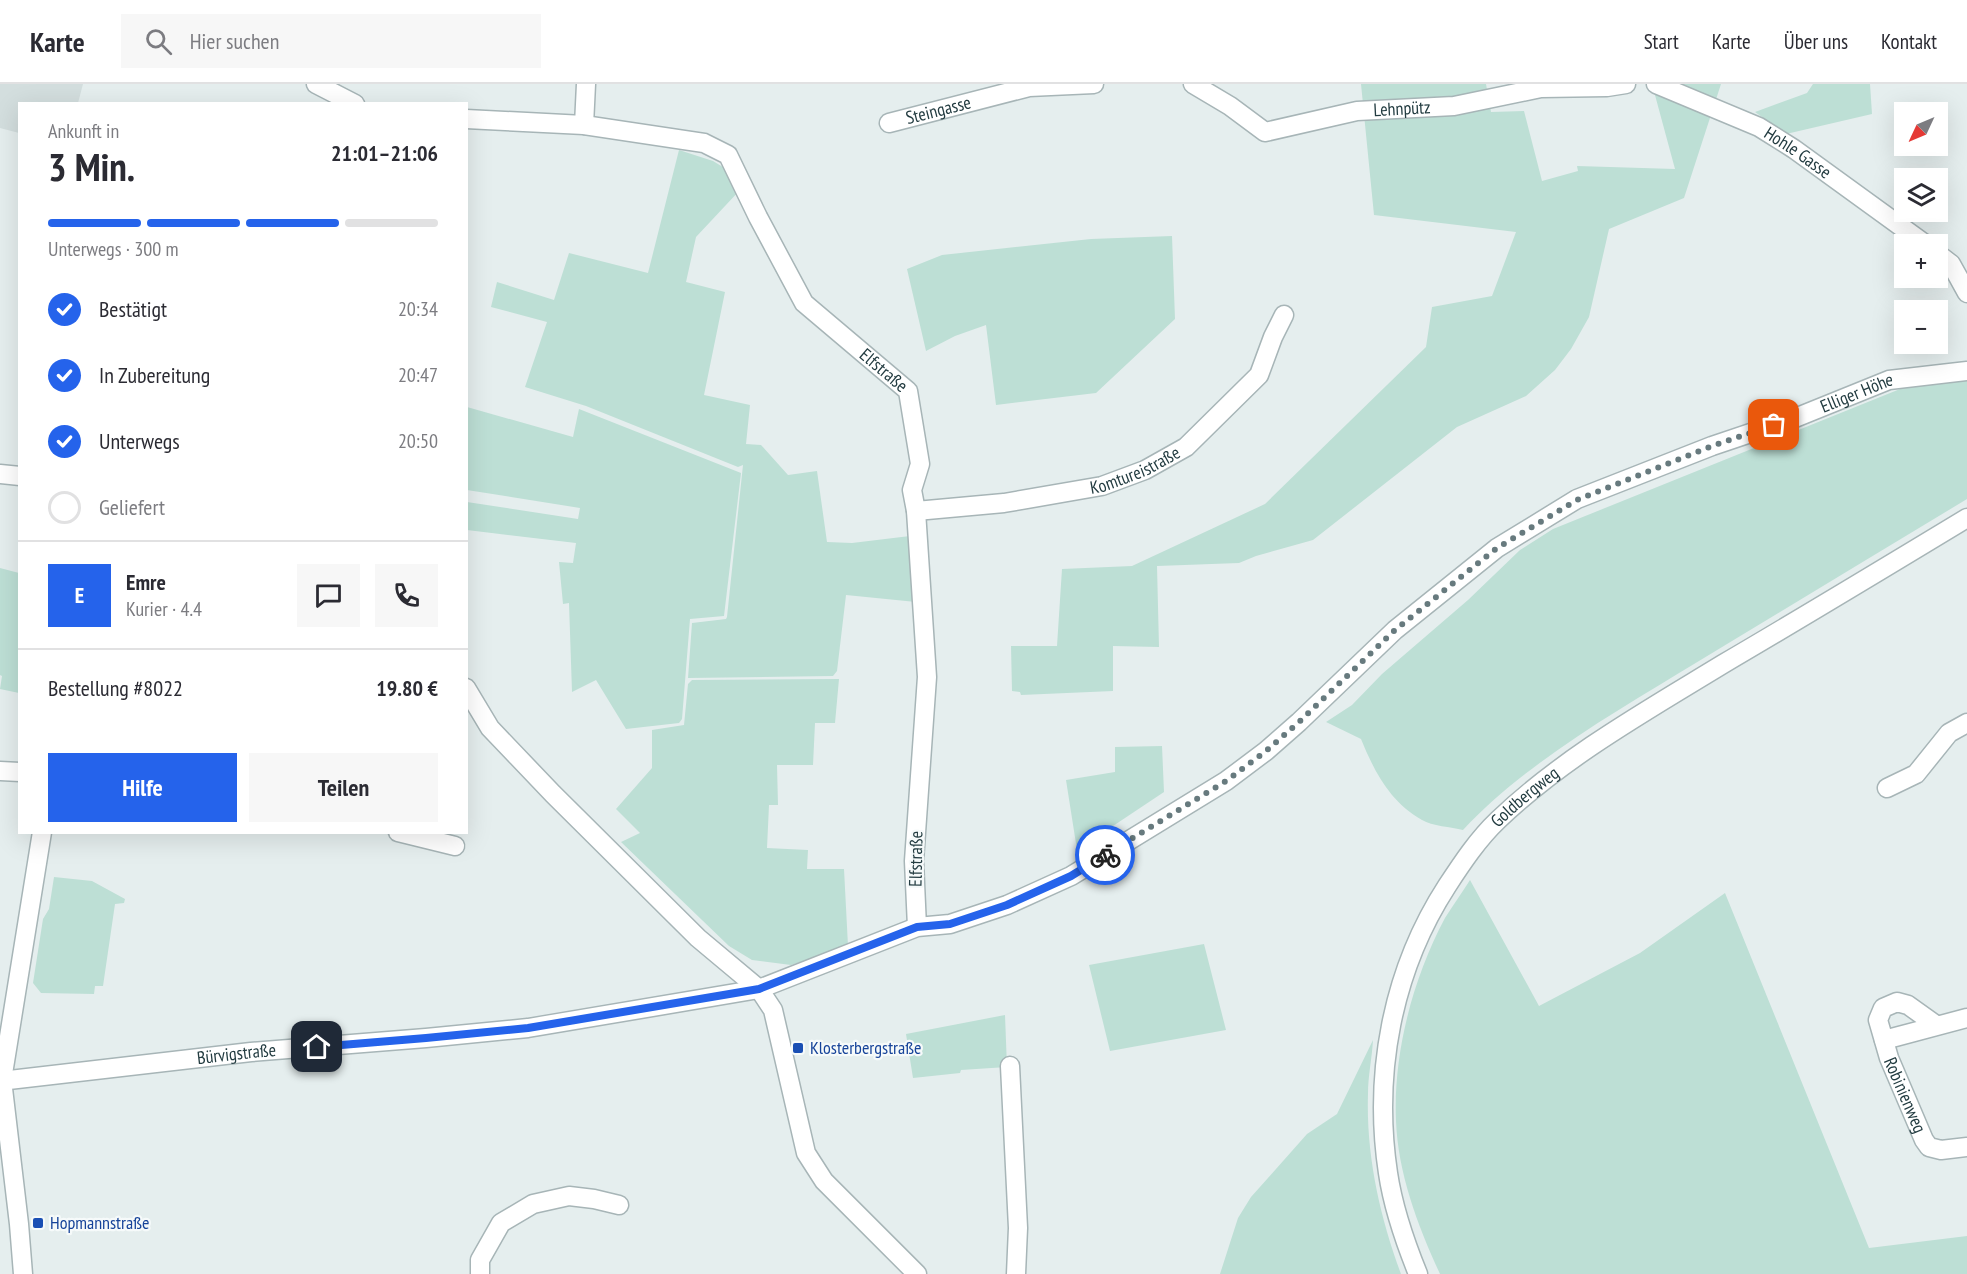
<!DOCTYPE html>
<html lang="de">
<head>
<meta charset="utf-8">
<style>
  :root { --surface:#fff; --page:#f7f7f7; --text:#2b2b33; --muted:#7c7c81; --line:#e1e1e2; --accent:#2563eb }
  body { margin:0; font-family:"PT Sans Narrow",sans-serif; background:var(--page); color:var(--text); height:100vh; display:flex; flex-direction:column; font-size:22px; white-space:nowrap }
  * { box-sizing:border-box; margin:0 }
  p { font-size:20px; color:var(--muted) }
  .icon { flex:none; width:33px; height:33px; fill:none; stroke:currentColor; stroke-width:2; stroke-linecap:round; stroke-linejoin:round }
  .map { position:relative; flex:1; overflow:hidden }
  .panel { position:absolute; left:18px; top:18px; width:450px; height:732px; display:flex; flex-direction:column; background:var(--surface); border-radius:0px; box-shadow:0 6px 24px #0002 }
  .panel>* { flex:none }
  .needle { width:39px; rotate:226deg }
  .tools { position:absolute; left:1894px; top:18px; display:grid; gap:12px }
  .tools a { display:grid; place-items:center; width:54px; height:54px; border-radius:0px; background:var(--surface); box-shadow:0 6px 24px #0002; font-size:30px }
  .pin { position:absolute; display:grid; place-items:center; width:51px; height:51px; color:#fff; margin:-26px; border-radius:12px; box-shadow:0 3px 9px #0006 }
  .courier { position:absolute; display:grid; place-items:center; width:60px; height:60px; margin:-30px; border:4px solid #2563eb; border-radius:50%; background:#fff; color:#222; box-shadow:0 2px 8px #0007 }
  .summary em { font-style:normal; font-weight:700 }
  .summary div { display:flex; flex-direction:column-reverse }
  .summary { display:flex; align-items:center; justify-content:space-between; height:102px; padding:0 30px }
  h1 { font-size:39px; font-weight:700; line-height:45px }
  .bar { display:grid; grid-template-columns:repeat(4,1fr); gap:9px 6px; align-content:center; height:72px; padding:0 30px }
  .bar i { height:8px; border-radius:4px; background:var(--line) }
  .bar .current { background:var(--accent) }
  .bar p { grid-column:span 4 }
  .line { display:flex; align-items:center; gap:15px; padding:0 30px; border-top:2px solid var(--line) }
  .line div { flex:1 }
  .round { display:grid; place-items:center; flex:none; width:63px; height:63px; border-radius:0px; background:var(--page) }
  ol { padding:0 30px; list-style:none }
  li { display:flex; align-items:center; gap:18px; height:66px }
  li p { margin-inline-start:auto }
  li .icon { padding:6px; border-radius:50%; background:var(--accent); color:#fff; stroke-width:4 }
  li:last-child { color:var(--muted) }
  li i { width:33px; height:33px; border:3px solid var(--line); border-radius:50% }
  .cta { display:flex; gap:12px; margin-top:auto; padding:12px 30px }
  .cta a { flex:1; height:69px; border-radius:0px; background:var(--accent); color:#fff; font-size:24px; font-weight:700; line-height:69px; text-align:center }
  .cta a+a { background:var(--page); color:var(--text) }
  header { display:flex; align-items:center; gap:36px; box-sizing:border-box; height:84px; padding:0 30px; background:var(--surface); border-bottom:2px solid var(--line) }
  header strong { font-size:28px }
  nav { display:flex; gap:33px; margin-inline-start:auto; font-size:21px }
  .search { width:420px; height:54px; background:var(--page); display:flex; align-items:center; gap:15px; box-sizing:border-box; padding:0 21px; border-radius:0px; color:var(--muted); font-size:22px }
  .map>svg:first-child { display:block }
</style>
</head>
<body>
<header>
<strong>Karte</strong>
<div class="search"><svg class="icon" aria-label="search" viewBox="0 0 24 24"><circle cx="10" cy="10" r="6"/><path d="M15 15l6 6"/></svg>Hier suchen</div>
<nav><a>Start</a><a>Karte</a><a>Über uns</a><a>Kontakt</a></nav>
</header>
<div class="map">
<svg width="1967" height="1190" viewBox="0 0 1967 1190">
  <rect width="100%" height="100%" fill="#e5eeee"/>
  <path fill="#d3dede" d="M0,0H83L78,19L20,20L19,49L0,44Z"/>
  <path fill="#bddfd5" d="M1361,0H1486L1491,28L1524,27L1542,97L1578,87L1577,82L1675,85L1652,0H1721L1684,114L1609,145L1589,233L1571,265L1555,286L1526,312L1457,343L1313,456L1256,472L1239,479L1157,482L1159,563L1113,562V607L1021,611L1020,608L1012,607L1011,562H1057L1062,485L1132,482L1265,420L1426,263L1432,223L1492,212L1516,148L1374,131Z
    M1813,0H1870L1872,30L1786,50L1755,28L1807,9Z
    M679,66L713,77L731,88L740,106L696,153L686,198L725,208L704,311L750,321L746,360L761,361L788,391L817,387L827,458L852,459L910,452L916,518L846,511L837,587L833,592L688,594L692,539L726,535L727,533L743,381L738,383L586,322L525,303L547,238L491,223L497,198L554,216L569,169L648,189Z
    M1172,152L1175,235L1096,309L996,321L986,241L955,252L926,267L907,185L942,171L1091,155Z
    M1967,292V415C1878,469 1788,523 1699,577C1620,625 1525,679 1463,746C1451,743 1432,742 1422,736C1390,718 1374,687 1361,655L1326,638L1352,621L1382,590L1468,516L1520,466L1553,445L1910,301Z
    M467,323L573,353L579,325L741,389L724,532L690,535L682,635L679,639L626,645L596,596L572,608L569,519L563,520L559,478L573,479L576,459L467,446V418L578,435L580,424L467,406Z
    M0,484L19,489V609L0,605L2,592L0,591Z
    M839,595L835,639H815L813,681H777L778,721H769L767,764L808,766L807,785H844L848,862L791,881L752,876L729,862L621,758L640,749L616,725L652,684V646L684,641L688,600L692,596Z
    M1162,662L1164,708L1077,766L1066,696L1115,688V663Z
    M54,793L92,797L125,815L124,819L115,820L103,902H95L94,910L41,909L33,899L43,835L49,825Z
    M1470,796L1539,922L1640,869L1725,809L1869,1164L1967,1152V1190H1440C1418,1142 1398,1090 1396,1037C1393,969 1413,894 1445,834C1453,821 1462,809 1470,796Z
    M1204,860L1226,946L1110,967L1089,881Z
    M1005,931L1007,983L961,986L960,989L913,994L906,950Z
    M1373,956C1372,974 1368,992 1368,1010C1366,1072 1380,1133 1401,1190H1220L1238,1134L1251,1113L1307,1050L1337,1030Z"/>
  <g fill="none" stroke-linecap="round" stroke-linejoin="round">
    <defs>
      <g id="minor">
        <path d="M316,0L355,20"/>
        <path id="s1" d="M1193,0L1230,22L1265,48L1357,27L1454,22L1541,4L1607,3L1626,0"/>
        <path id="s2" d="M1656,0L1759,43L1794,65L1925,160"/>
        <path id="s3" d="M466,35L584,41L704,59L728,71L758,133L804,219L908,307L920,380L912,406L916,427L927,593L914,777L917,843"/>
        <path id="s4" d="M889,39L1029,3L1094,0"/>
        <path d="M584,41L586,0"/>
        <path d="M1938,170L1951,180L1967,209"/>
        <path d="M0,390L20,392"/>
        <path id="s5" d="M916,427L1004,419L1102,402L1145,386L1186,363L1259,291L1273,253L1284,231"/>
        <path d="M466,604L490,644L553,710L698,854L759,905L773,926L806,1069L824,1097L917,1190"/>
        <path d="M0,687L20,688"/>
        <path d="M1887,704L1916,690L1949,649L1967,639"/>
        <path d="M398,748L455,762"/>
        <path id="s6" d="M1936,941L1908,921L1897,918L1883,924L1878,936L1889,974L1924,1056L1929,1063L1941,1066L1967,1063"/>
        <path d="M1884,956L1967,934"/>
        <path d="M1010,982L1018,1144L1016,1190"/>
        <path id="s7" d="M0,997L251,968L426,954L528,944L759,905L917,843L950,840L1007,821L1071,792L1226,697L1266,667L1299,638L1395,546L1497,464L1577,415L1712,362L1795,334L1889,296L1967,287"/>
        <path d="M23,1190L19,1140L2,996L42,748"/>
        <path d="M480,1190V1176L501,1139L533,1120L569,1112L594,1115L619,1121"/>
        <path id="s8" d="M1418,1190C1405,1158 1393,1123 1388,1089C1373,990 1392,887 1447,802C1462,779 1478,755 1498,736C1564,673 1646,627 1723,580C1805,532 1886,483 1967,434"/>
      </g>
    </defs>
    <use href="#minor" stroke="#a7b5b7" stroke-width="21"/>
    <use href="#minor" stroke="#fff" stroke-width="18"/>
  </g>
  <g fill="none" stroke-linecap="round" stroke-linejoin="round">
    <path stroke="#677a7e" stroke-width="6" stroke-dasharray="0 10.8" d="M1105,771L1226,697L1266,667L1299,638L1395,546L1497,464L1577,416L1712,362L1774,341"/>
    <path stroke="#2563eb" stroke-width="8" d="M317,963L426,954L528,944L759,905L917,843L950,840L1007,821L1071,792L1105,771"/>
  </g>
  <g fill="#1a4fb4" stroke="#f6fafa" stroke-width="2">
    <rect x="792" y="958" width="12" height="12" rx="3"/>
    <rect x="32" y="1133" width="12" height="12" rx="3"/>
  </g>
  <g text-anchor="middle" stroke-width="4.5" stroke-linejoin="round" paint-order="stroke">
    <g font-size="18" fill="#233c41" stroke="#f6fafa">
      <text dy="6" stroke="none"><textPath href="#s1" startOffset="226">Lehnpütz</textPath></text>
      <text dy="6" stroke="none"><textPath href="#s4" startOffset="51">Steingasse</textPath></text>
      <text dy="6" stroke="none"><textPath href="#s2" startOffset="158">Hohle Gasse</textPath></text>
      <text dy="6" stroke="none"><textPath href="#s3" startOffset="537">Elfstraße</textPath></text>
      <text dy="6" stroke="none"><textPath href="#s7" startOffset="2031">Elliger Höhe</textPath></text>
      <text dy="6" stroke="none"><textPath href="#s5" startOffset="224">Komtureistraße</textPath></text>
      <text dy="6" stroke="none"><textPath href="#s8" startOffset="524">Goldbergweg</textPath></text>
      <text transform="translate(916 775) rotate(-89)" y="6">Elfstraße</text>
      <text dy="6" stroke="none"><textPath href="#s7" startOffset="238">Bürvigstraße</textPath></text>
      <text dy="6" stroke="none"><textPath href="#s6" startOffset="154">Robinienweg</textPath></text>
    </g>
    <g font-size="18" fill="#164399" stroke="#f6fafa" text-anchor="start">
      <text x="810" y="970">Klosterbergstraße</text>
      <text x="50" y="1145">Hopmannstraße</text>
    </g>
  </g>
</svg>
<div class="tools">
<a><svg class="needle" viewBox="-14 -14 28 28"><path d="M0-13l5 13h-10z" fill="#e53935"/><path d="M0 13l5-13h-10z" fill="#7c7c81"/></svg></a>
<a><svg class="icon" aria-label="layers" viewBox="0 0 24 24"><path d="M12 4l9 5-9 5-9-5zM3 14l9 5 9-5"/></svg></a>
<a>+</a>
<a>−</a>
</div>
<div class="pin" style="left:1774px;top:341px;background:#ea580c"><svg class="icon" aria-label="bag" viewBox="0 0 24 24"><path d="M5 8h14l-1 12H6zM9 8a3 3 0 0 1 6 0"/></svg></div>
<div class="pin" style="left:317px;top:963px;background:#1f2937"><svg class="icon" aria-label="home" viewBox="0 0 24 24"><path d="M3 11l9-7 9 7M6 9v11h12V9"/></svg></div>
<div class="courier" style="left:1105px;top:771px"><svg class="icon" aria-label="bike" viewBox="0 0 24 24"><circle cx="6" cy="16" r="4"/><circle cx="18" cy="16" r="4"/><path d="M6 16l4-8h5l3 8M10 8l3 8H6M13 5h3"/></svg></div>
<section class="panel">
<div class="summary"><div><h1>3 Min.</h1><p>Ankunft in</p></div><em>21:01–21:06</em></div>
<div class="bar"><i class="current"></i><i class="current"></i><i class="current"></i><i></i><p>Unterwegs · 300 m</p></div>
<ol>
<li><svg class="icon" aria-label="check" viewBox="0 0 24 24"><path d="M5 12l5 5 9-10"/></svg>Bestätigt<p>20:34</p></li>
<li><svg class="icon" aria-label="check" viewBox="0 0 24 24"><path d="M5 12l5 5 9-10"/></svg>In Zubereitung<p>20:47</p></li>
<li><svg class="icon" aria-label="check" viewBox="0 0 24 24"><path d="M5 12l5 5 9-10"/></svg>Unterwegs<p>20:50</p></li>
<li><i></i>Geliefert</li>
</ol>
<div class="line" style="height:108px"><b class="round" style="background:var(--accent);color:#fff">E</b><div><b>Emre</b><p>Kurier · 4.4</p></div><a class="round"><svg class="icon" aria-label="chat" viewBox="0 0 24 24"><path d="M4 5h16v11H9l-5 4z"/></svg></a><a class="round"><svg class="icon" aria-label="phone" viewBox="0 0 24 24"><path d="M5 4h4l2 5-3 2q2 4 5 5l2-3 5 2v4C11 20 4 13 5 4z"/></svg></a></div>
<div class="line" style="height:78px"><div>Bestellung #8022</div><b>19.80 €</b></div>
<div class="cta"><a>Hilfe</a><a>Teilen</a></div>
</section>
</div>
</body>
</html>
